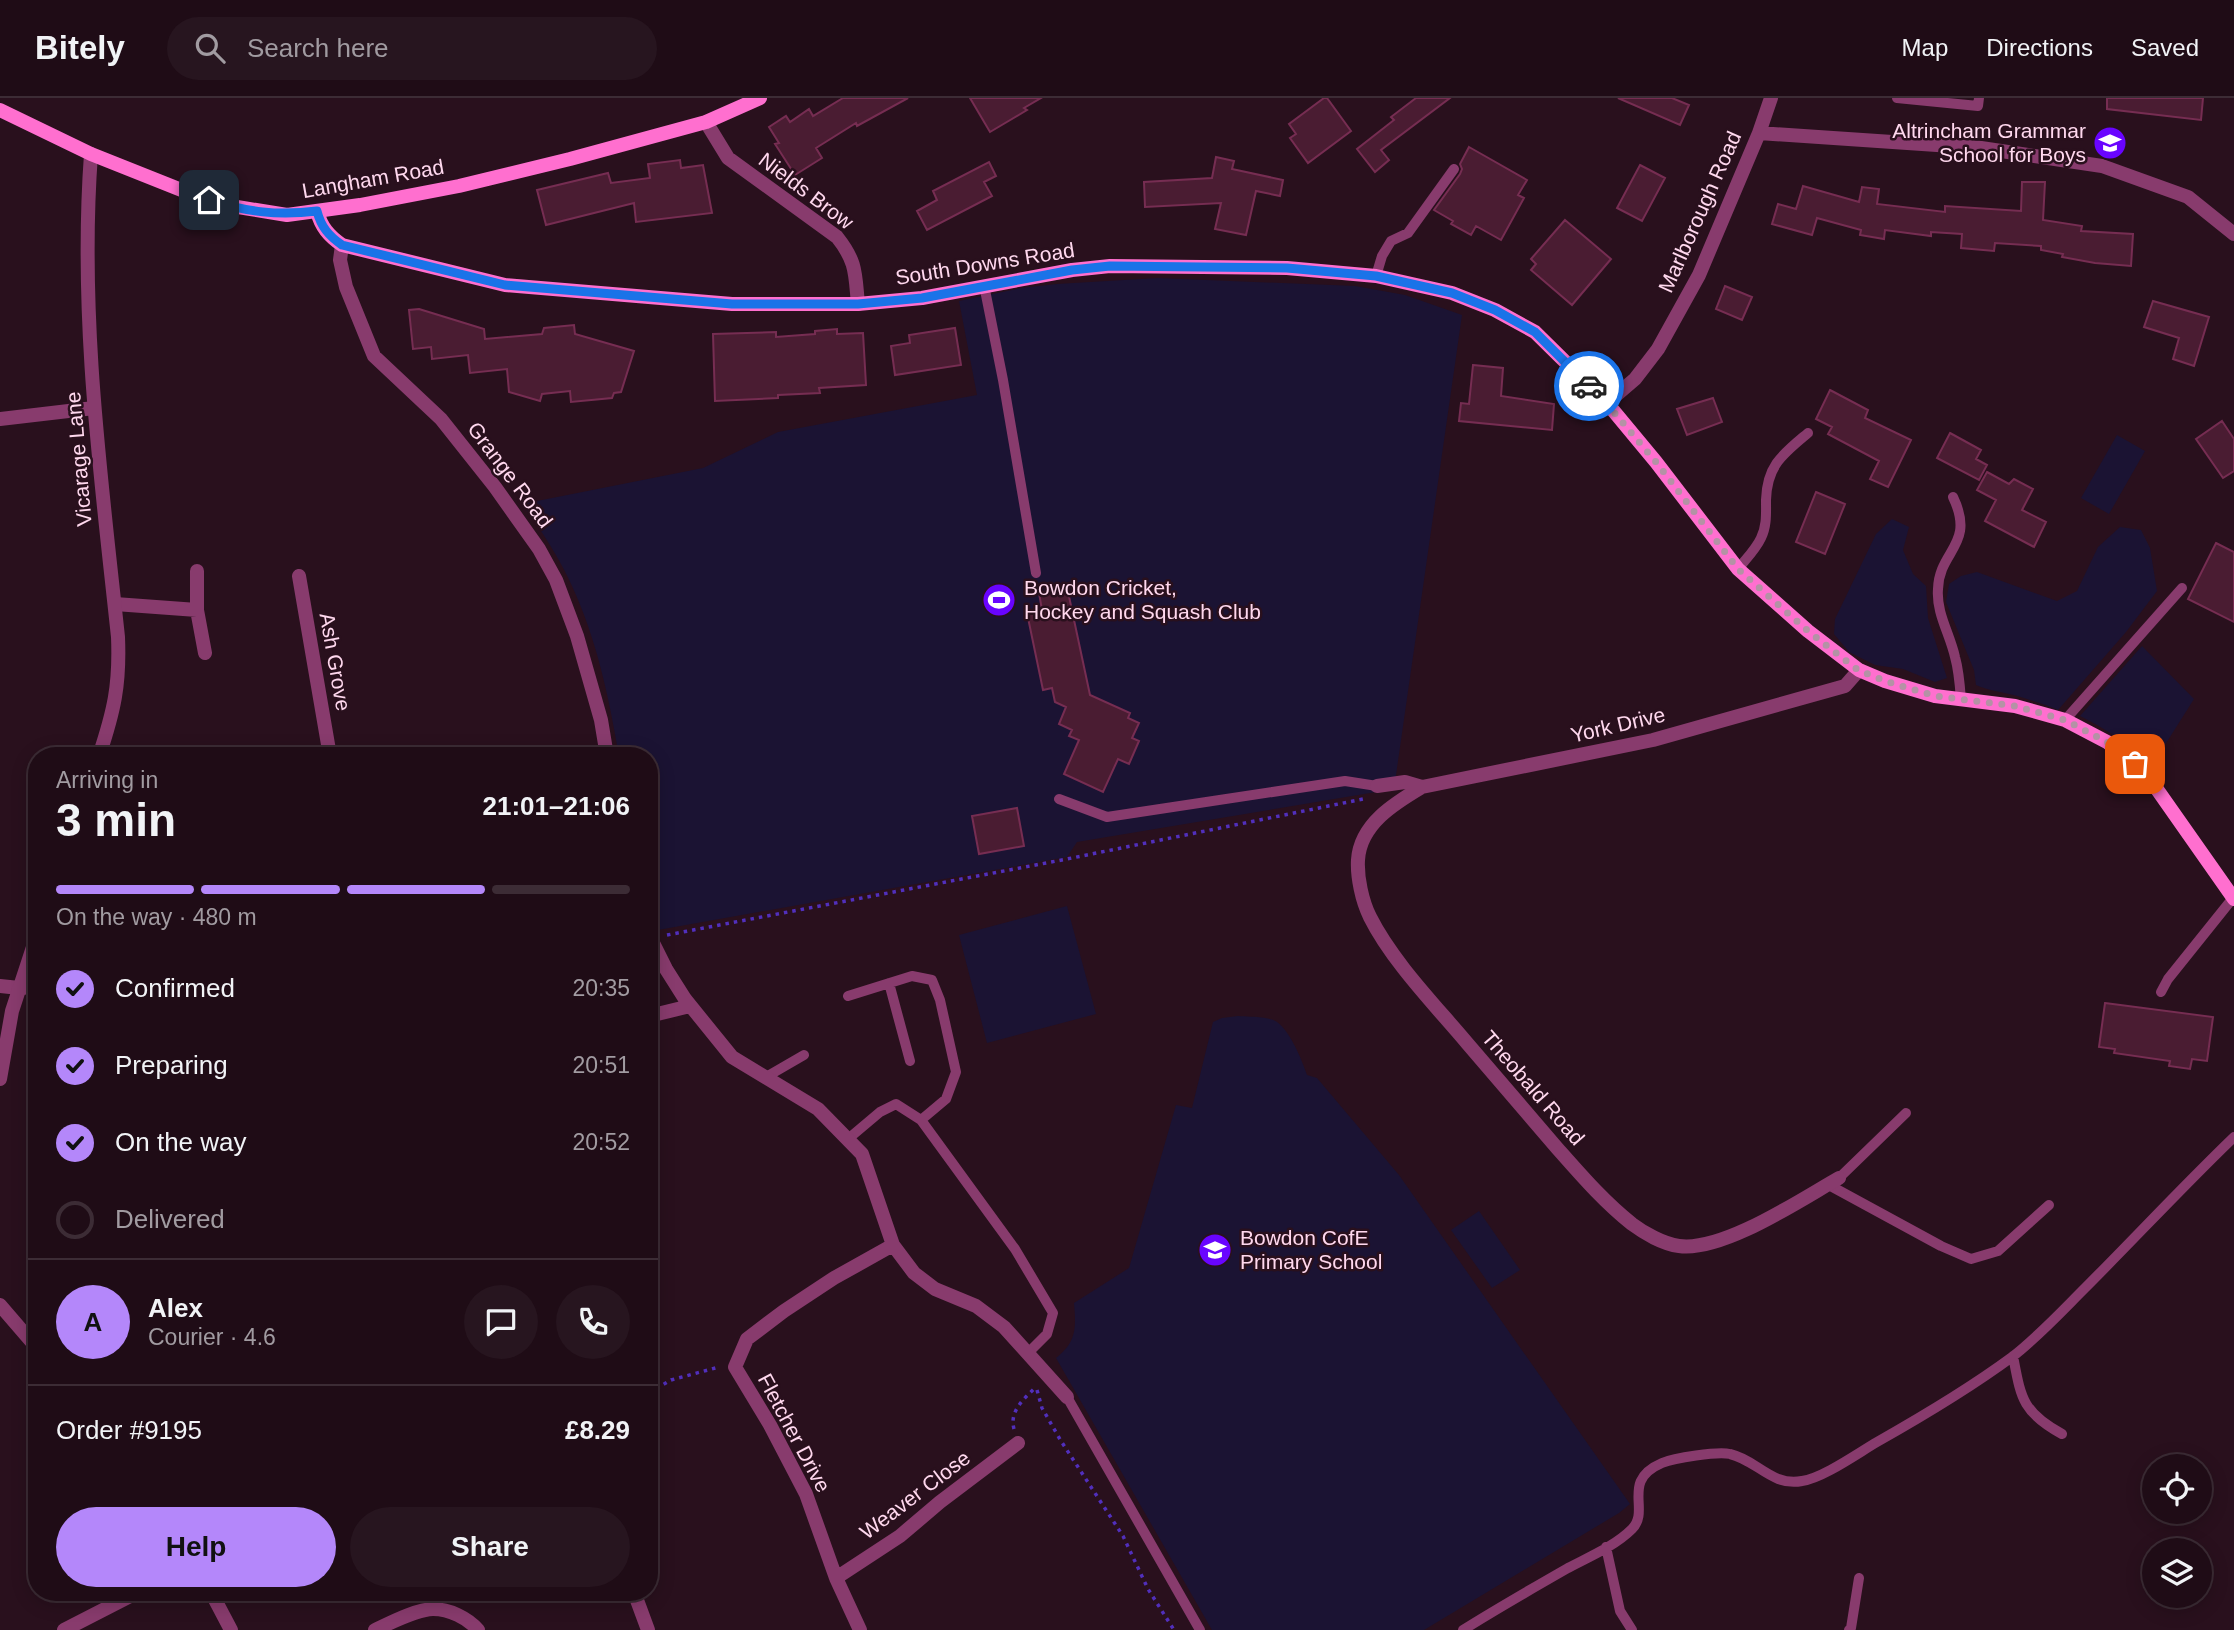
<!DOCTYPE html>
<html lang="en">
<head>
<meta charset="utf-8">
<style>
  :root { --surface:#1f0c16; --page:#27151f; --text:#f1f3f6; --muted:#a19ba1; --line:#3c2c35; --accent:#b487fa }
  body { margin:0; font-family:Arial,sans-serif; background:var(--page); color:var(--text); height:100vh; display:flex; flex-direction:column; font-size:26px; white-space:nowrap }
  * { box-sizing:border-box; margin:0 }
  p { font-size:23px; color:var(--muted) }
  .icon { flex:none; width:38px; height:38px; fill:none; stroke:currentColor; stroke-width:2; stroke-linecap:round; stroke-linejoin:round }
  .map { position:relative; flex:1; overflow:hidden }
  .details { position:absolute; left:28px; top:649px; width:630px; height:854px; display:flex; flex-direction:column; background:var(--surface); border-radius:28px; box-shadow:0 4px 18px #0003,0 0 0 2px var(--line) }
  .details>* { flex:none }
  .fabs { position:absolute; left:2142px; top:1356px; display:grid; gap:14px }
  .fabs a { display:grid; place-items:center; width:70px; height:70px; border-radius:50%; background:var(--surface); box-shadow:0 4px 18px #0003,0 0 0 2px var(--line); font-size:35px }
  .pin { position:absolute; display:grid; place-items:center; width:60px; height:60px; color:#fff; margin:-30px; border-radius:14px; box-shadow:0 4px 10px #0006 }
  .courier { position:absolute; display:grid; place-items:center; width:70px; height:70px; margin:-35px; border:5px solid #1a73e8; border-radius:50%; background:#fff; color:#222; box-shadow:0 2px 9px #0007 }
  .summary em { font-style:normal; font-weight:600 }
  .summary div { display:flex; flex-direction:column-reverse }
  .summary { display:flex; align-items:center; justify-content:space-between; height:119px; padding:0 28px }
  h1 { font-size:46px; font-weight:600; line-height:52px }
  .bar { display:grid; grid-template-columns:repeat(4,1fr); gap:10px 7px; align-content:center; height:84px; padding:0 28px }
  .bar i { height:9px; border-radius:5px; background:var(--line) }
  .bar .active { background:var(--accent) }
  .bar p { grid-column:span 4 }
  .line { display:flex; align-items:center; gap:18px; padding:0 28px; border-top:2px solid var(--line) }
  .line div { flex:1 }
  .round { display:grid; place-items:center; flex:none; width:74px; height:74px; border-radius:37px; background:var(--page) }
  ol { padding:0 28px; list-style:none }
  li { display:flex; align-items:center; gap:21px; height:77px }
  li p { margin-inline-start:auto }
  li .icon { padding:7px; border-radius:50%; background:var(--accent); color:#111; stroke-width:4 }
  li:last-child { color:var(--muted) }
  li i { width:38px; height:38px; border:4px solid var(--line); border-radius:50% }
  .button { display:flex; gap:14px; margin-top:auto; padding:14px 28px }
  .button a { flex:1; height:80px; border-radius:42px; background:var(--accent); color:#111; font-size:28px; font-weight:600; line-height:80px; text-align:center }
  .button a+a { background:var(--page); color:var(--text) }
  header { display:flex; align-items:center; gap:42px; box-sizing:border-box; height:98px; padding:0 35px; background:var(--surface); border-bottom:2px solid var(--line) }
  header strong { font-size:33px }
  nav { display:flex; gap:38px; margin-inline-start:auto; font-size:24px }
  .search { width:490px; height:63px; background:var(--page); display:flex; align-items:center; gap:18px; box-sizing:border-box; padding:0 24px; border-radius:38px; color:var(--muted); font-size:26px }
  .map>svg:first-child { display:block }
</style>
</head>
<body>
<header>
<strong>Bitely</strong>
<div class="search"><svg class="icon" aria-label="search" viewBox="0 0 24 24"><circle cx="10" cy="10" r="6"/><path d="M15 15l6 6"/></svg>Search here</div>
<nav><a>Map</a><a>Directions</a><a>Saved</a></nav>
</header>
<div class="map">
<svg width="2234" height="1532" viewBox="0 0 2234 1532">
  <rect width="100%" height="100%" fill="#29101d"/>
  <path fill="#1b1333" d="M1158,180L1355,188L1405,197L1462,217L1394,691L1077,744L1067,759L658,832L649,809V658H619C609,600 597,542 572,488C559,459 541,432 522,406L703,370L778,334L977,297L959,203L1021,190L1057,186Z
    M2117,337L2145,353L2109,416L2081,400Z
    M1892,421L1909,429L1903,452L1913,476L1926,488L1928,520L1947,580L1935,584L1903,571L1875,567L1849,554L1834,536L1835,521L1876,436Z
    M2120,429L2141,432L2150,450L2157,493L2126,534L2058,612C2043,606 2026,600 2009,596C1997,593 1987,592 1976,587L1974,572L1946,504L1949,486L1961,478L1977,474L2057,503L2077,493L2098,449Z
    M2142,548L2194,601L2151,669C2131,647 2106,631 2080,618Z
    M1067,808L1096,916L987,945L959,837Z
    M1238,918C1249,919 1268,918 1277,924C1290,933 1302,962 1307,977L1317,980L1399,1077L1630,1406L1619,1415L1424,1532H1212L1056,1260C1077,1244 1076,1229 1074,1205L1129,1170L1176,1007L1192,1010L1213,924L1222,920Z
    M1479,1113L1520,1172L1492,1190L1451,1132Z"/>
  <path fill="#4a1c32" stroke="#762d52" stroke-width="2" d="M843,0H908L857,28L856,25L816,50L822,60L795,77L775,46L779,45L769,29L786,18L790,24L809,11L813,18Z
    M970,0H1041L1024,10L1027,12L990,34Z
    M1324,0H1327L1351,33L1308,65L1290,40L1296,36L1289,26Z
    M1416,0H1450L1381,52L1389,62L1375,74L1357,51L1394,22L1391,19Z
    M1618,0H1672L1689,7L1680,27Z
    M2107,0H2203L2201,22L2107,11Z
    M1469,49L1527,82L1518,97L1524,100L1501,142L1476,128L1471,137L1451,126L1453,123L1434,112L1460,76L1462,71L1460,66Z
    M1216,59L1234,63L1232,71L1283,82L1280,98L1256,93L1246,137L1215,131L1221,105L1145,109L1144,84L1212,80Z
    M680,62L681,70L703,67L712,115L636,124L634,105L546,127L537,92L608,75L611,85L650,80L648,66Z
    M989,64L996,78L984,84L992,98L927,132L917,113L937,102L933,93Z
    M1640,67L1665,80L1642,123L1617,110Z
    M2022,84H2045L2043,122L2082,128L2081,133L2133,136L2131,168L2095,165L2062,159L2063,156L2041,152V148L1995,145L1994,153L1961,150L1962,136L1931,134V138L1885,132L1884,141L1860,137L1861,132L1817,120L1812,137L1772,126L1778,106L1796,111L1803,88L1859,104L1862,89L1879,91L1877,106L1945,114V108L2021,113Z
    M1565,122L1611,161L1572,207L1531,172L1536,166L1531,161Z
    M1725,188L1752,199L1742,222L1716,211Z
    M2153,203L2209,219L2194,268L2173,261L2179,240L2144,229Z
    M419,211L484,231L485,241L542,236L544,230L574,227L575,236L634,253L621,294L614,295L612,300L571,304L570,293L542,296L540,303L509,294L507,271L470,275L468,257L432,261L431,249L413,251L409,212Z
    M955,230L961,267L895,277L891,248L910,245L909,237Z
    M837,231V236L863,235L866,287L819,290L820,295L778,297V300L715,303L713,236L776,234V239L815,236V233Z
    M1473,267L1503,270L1501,298L1554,306L1552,332L1459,323L1461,305L1469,306Z
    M1830,292L1868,312L1865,320L1911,342L1888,389L1870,381L1879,363L1828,336L1832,329L1816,321Z
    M1713,300L1722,324L1687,337L1677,311Z
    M2222,323L2234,341V373L2223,380L2196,341Z
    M1950,335L1981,352L1976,361L1987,367L1979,382L1937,360Z
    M1987,374L2009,386L2014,381L2033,391L2022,412L2046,424L2034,449L1985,423L1996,402L1977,392Z
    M1816,394L1845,406L1825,456L1796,444Z
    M2216,445L2234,454V524L2188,501Z
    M1067,489L1090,597L1130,615L1128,620L1139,625L1132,640L1139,643L1129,666L1118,661L1103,694L1064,676L1079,642L1069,638L1072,632L1059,626L1066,609L1055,604L1052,590L1043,592L1027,515L1042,512L1039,495Z
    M1017,710L1024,748L979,756L972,718Z
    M2105,905L2213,919L2207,963L2192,961L2190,971L2169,968L2170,963L2114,955L2115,951L2099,949Z"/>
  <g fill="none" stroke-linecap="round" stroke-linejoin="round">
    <path stroke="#512fbc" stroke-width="3.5" stroke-dasharray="3.5 5" stroke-linecap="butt" d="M667,837L1067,761L1363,701
      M1037,1292L1042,1310L1061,1343L1123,1438L1148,1491L1174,1532
      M649,1295L671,1282L719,1269
      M1014,1331C1009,1313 1024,1301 1036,1289"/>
    <path stroke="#883b6d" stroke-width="10" d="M1897,0L1978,8L1979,0
      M1376,178L1382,158L1391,143L1408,135L1454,71
      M984,187L1003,282L1036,475
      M1953,399C1976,447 1939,452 1938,491C1936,515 1950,536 1955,559C1959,573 1960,588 1961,602
      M1738,471C1746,461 1756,451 1761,440C1767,428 1766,415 1766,402C1767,367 1783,356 1808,335
      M2065,622L2182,490
      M1059,701L1107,719L1345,683L1377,688
      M889,885L910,963
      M2161,894L2168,881L2233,800
      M848,898L912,878L932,882L940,902L956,974L946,1001L921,1022
      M766,979L804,957
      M848,1041L880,1014L896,1006L921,1022L1015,1151L1053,1215L1047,1236L1028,1255
      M1839,1080L1906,1015
      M1827,1086L1941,1148L1971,1161L1998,1153L2049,1107
      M2013,1258C2021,1300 2022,1314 2062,1336
      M1067,1299L1200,1532
      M1606,1449L1620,1513L1632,1532
      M1463,1532C1498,1510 1533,1490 1568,1470C1589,1459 1615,1448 1632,1431C1651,1412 1620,1383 1662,1365C1674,1360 1718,1353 1730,1356C1757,1362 1772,1389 1802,1383C1823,1380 1858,1355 1877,1344C1923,1318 1970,1290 2012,1259C2038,1239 2062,1213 2085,1190C2135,1140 2183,1088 2234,1039
      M1849,1532L1851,1530L1859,1480"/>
    <path stroke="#883b6d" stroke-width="14" d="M706,24L728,60L837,139C857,164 855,176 858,206
      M1759,35L1981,50L2102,68L2188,99L2234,136
      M342,147L340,162L346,189L374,258L441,321L495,389L539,451L556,482L577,538L601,622L607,658
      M1607,305L1635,281L1658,251L1699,177L1759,35L1771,0
      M0,321L94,310
      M299,478L330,658
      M115,506L197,512V473
      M197,512L205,555
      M1377,688L1405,684L1422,689L1653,642L1845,588L1859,572
      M1422,689C1395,705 1360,726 1358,762C1357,779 1362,803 1370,819C1392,863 1435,907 1467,945C1497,980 1527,1015 1557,1050C1580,1076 1604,1104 1632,1126C1644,1135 1663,1146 1679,1148C1723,1154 1800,1102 1839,1080
      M649,837L666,871L685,901L732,959L818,1011L862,1056L893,1147L914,1175L935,1191L976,1208L1004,1229L1067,1299
      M0,888L19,890L37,889
      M649,918L690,908
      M0,1207L37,1250
      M836,1480L900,1438L940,1404L1018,1345
      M211,1494L231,1532
      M634,1494L648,1532
      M64,1532L138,1494
      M375,1532C390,1525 417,1511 433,1511C449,1511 468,1520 478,1532
      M860,1532L836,1480L806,1396L770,1327L735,1269L747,1241L784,1213L834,1180L893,1147"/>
    <path stroke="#883b6d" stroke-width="14" d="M91,56C79,218 101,379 118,539C120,587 114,613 99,658
      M0,981L12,913L37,837"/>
    <path stroke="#ff6fcf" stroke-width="14" d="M0,12L91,56L194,97L225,107L287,117L360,107L459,88L570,61L706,24L760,0
      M317,113C321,129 329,138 342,147L505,187L732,206H858L922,200L1072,172L1110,168L1287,170L1376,178L1452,195L1495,212L1535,234L1607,305L1656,364L1738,471L1808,533L1859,572L1885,583L1935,598L2015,608L2065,622L2107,644L2135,666L2154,687L2234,801"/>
  </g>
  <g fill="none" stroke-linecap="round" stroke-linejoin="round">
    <path stroke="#b492a5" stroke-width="7" stroke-dasharray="0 12.6" d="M1589,288L1607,306L1656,364L1738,471L1808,533L1858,572L1885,583L1935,598L2015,608L2065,622L2107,644L2135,666"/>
    <path stroke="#1a73e8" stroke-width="9" d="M209,102C247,114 278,118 317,113C321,129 329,138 342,147L505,187L732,206H858L922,200L1072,172L1110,168L1287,170L1376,178L1452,195L1495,212L1535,234L1589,288"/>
  </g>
  <defs>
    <symbol id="school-disc" viewBox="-11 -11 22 22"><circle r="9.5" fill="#6904ff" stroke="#29101d"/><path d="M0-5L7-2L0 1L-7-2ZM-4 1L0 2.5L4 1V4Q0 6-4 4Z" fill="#fff"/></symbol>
    <symbol id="stadium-disc" viewBox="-11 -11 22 22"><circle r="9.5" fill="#6904ff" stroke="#29101d"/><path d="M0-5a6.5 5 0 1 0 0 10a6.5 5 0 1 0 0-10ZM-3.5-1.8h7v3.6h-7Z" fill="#fff"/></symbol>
  </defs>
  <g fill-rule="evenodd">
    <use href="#school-disc" x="2091" y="26" width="38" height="38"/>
    <use href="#stadium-disc" x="980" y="483" width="38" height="38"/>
    <use href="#school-disc" x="1196" y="1133" width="38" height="38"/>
  </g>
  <g text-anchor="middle" stroke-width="5" stroke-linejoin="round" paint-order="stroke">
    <g font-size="21" fill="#ffd8ee" stroke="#29101d" text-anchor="start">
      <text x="2086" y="40" text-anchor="end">Altrincham Grammar<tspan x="2086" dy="24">School for Boys</tspan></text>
      <text x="1024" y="497">Bowdon Cricket,<tspan x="1024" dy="24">Hockey and Squash Club</tspan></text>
      <text x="1240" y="1147">Bowdon CofE<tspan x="1240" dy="24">Primary School</tspan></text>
    </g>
    <g font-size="21" fill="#ffd8ee" stroke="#29101d">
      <text transform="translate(373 81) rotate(-10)" y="7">Langham Road</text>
      <text transform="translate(806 93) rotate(37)" y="7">Nields Brow</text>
      <text transform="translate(1700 114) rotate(-66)" y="7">Marlborough Road</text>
      <text transform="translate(985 166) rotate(-9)" y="7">South Downs Road</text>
      <text transform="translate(79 361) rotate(-95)" y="7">Vicarage Lane</text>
      <text transform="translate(510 377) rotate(53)" y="7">Grange Road</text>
      <text transform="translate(335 564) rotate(80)" y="7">Ash Grove</text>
      <text transform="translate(1618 627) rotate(-13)" y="7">York Drive</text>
      <text transform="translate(1533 990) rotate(49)" y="7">Theobald Road</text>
      <text transform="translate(794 1335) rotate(62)" y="7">Fletcher Drive</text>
      <text transform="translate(915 1397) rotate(-37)" y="7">Weaver Close</text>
    </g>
  </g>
</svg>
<div class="fabs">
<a><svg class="icon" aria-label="locate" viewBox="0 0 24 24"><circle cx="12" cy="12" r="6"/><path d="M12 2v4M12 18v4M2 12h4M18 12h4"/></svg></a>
<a><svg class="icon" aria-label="layers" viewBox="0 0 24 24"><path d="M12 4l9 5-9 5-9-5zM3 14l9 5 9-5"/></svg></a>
</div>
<div class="pin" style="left:2135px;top:666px;background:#ea580c"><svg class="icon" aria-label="bag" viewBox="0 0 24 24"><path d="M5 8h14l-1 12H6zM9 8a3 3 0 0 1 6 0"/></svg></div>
<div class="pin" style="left:209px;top:102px;background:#1f2937"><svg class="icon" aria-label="home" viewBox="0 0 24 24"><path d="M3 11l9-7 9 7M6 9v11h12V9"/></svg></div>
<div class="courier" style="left:1589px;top:288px"><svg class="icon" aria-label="car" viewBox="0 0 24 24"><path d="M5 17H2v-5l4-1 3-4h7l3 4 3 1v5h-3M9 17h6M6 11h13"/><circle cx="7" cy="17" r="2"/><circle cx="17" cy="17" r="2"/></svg></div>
<section class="details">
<div class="summary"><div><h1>3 min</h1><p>Arriving in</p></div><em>21:01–21:06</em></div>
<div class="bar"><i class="active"></i><i class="active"></i><i class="active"></i><i></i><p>On the way · 480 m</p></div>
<ol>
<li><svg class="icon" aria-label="check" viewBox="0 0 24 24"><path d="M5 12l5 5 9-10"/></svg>Confirmed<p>20:35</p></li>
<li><svg class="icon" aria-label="check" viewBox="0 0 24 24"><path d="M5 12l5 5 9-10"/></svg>Preparing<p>20:51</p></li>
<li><svg class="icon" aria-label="check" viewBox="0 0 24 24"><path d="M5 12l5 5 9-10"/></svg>On the way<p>20:52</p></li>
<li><i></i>Delivered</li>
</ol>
<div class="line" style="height:126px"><b class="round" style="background:var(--accent);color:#111">A</b><div><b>Alex</b><p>Courier · 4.6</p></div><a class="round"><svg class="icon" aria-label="chat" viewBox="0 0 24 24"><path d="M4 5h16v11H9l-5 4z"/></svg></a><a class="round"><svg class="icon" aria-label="phone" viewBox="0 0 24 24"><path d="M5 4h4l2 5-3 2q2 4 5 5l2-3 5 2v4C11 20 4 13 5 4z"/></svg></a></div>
<div class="line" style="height:91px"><div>Order #9195</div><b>£8.29</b></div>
<div class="button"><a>Help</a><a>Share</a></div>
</section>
</div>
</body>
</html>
